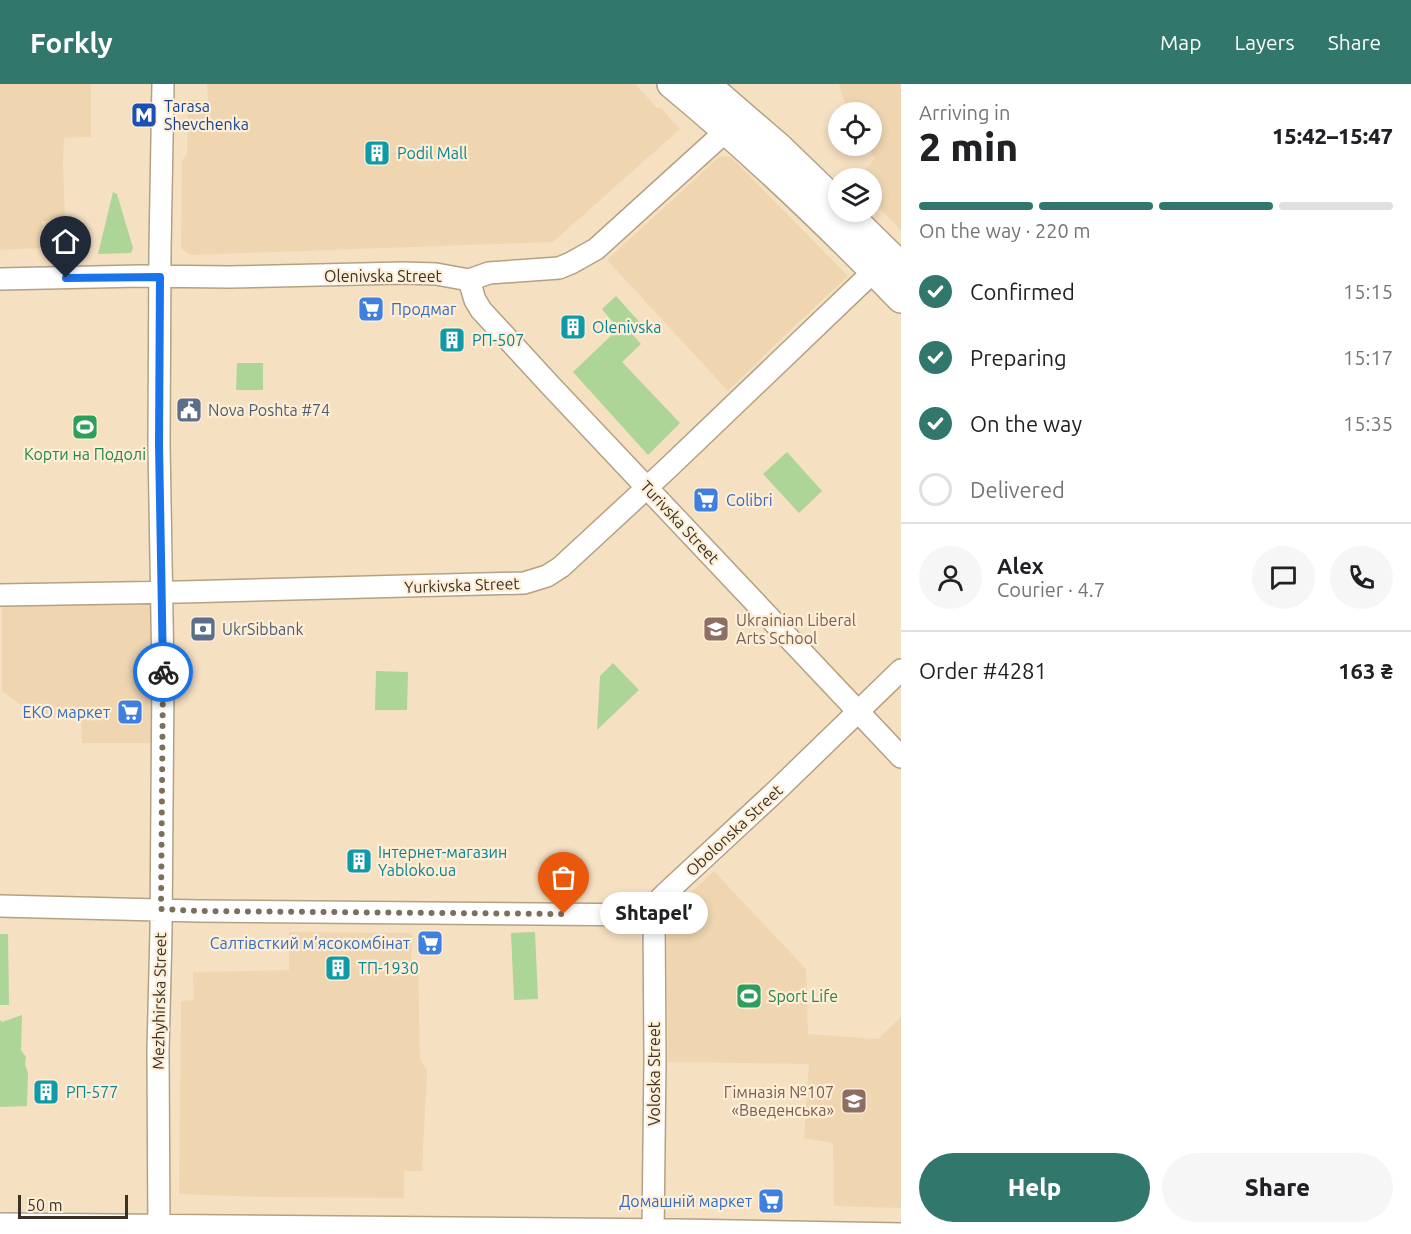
<!DOCTYPE html>
<html lang="en">
<head>
<meta charset="utf-8">
<style>
  :root { --surface:#fff; --page:#f6f6f6; --text:#202124; --muted:#757577; --line:#e0e0e0; --accent:#32776b }
  body { margin:0; font-family:Ubuntu,sans-serif; background:var(--page); color:var(--text); height:100vh; display:flex; flex-direction:column; font-size:22px; white-space:nowrap }
  * { box-sizing:border-box; margin:0 }
  p { font-size:20px; color:var(--muted) }
  .icon { flex:none; width:33px; height:33px; fill:none; stroke:currentColor; stroke-width:2; stroke-linecap:round; stroke-linejoin:round }
  .map { position:relative; flex:1; overflow:hidden }
  .drawer { display:flex; flex-direction:column; background:var(--surface); width:510px }
  .drawer>* { flex:none }
  .fabs { position:absolute; left:828px; top:18px; display:grid; gap:12px }
  .fabs a { display:grid; place-items:center; width:54px; height:54px; border-radius:50%; background:var(--surface); box-shadow:0 3px 9px #0003; font-size:30px }
  .scale { position:absolute; left:18px; bottom:15px; width:110px; box-sizing:border-box; padding-left:6px; border:3px solid #3a3226; border-top:0; font-size:16px; line-height:21px; white-space:nowrap; color:#3a3226; -webkit-text-stroke:4px #ffeed6; paint-order:stroke }
  .pin { position:absolute; display:grid; place-items:center; width:51px; height:51px; color:#fff; margin:-62px -26px; border-radius:50% 50% 50% 0; rotate:-45deg; box-shadow:0 0 6px #0007 }
  .pin .icon { rotate:45deg }
  .courier { position:absolute; display:grid; place-items:center; width:60px; height:60px; margin:-30px; border:4px solid #1a73e8; border-radius:50%; background:#fff; color:#222; box-shadow:0 2px 8px #0007 }
  .bubble { position:absolute; height:42px; border-radius:21px; background:var(--surface); box-shadow:0 3px 9px #0003; font-size:20px; font-weight:800; line-height:42px; text-align:center }
  .head em { font-style:normal; font-weight:800 }
  .head div { display:flex; flex-direction:column-reverse }
  .head { display:flex; align-items:center; justify-content:space-between; height:102px; padding:0 18px }
  h1 { font-size:39px; font-weight:800; line-height:45px }
  .bar { display:grid; grid-template-columns:repeat(4,1fr); gap:9px 6px; align-content:center; height:72px; padding:0 18px }
  .bar i { height:8px; border-radius:4px; background:var(--line) }
  .bar .active { background:var(--accent) }
  .bar p { grid-column:span 4 }
  .line { display:flex; align-items:center; gap:15px; padding:0 18px; border-top:2px solid var(--line) }
  .line div { flex:1 }
  .round { display:grid; place-items:center; flex:none; width:63px; height:63px; border-radius:32px; background:var(--page) }
  ol { padding:0 18px; list-style:none }
  li { display:flex; align-items:center; gap:18px; height:66px }
  li p { margin-inline-start:auto }
  li .icon { padding:6px; border-radius:50%; background:var(--accent); color:#fff; stroke-width:4 }
  li:last-child { color:var(--muted) }
  li i { width:33px; height:33px; border:3px solid var(--line); border-radius:50% }
  .action { display:flex; gap:12px; margin-top:auto; padding:12px 18px }
  .action a { flex:1; height:69px; border-radius:36px; background:var(--accent); color:#fff; font-size:24px; font-weight:800; line-height:69px; text-align:center }
  .action a+a { background:var(--page); color:var(--text) }
  header { display:flex; align-items:center; gap:36px; box-sizing:border-box; height:84px; padding:0 30px; background:var(--accent); color:#fff }
  header strong { font-size:28px }
  nav { display:flex; gap:33px; margin-inline-start:auto; font-size:21px }
  main { display:flex; flex:1; min-height:0 }
  .map>svg:first-child { display:block }
</style>
</head>
<body>
<header>
<strong>Forkly</strong>
<nav><a>Map</a><a>Layers</a><a>Share</a></nav>
</header>
<main>
<div class="map">
<svg width="901" height="1150" viewBox="0 0 901 1150">
  <rect width="100%" height="100%" fill="#f5e0c2"/>
  <path fill="#efd6b1" d="M0,0H91V53L64,54L63,79L65,136L42,137L43,164L0,166Z
    M207,0H635L658,25L660,23L680,45L553,158L190,171L181,164L182,76L187,71L188,16L208,17Z
    M839,0H901V146L872,117V94H856L875,75L868,62H872V28H851L843,14Z
    M725,72L732,74L848,192L783,253L728,307L607,176L719,73Z
    M149,519L154,523L155,659H82L81,633L38,634L2,607V521Z
    M714,787L806,885L808,950L878,955L901,933V1124L834,1122L833,1059L804,1054L809,980L668,978L667,836L671,827Z
    M289,848L412,849L411,879H418L420,975L427,986L422,1087H404V1114L260,1113L179,1110L181,917L194,916L193,888L289,886Z"/>
  <path fill="#acd597" d="M113,108L117,110L133,164L131,169L98,170Z
    M616,212L643,242L633,251L641,260L622,278L680,339L648,371L573,288L618,245L602,225Z
    M237,279H263V306H236Z
    M787,368L822,407L799,429L763,390Z
    M613,579L639,606L597,646L600,592Z
    M376,587L408,588L407,626H375Z
    M535,848L538,915L514,916L511,849Z
    M0,850H8L9,921H0Z
    M22,931L21,966L26,973L25,980L28,989L27,1022L0,1023V936L2,938Z"/>
  <g fill="none" stroke-linecap="round" stroke-linejoin="round">
    <defs>
      <path id="minor" d="M0,195L141,192L229,193L403,189L436,190L469,196L489,189L559,184L571,179L596,165L736,38
        M469,196L475,216L481,226L550,301L901,673
        M0,511L181,508L524,499L547,492L561,483L667,385L874,187
        M0,822L198,827L654,831L661,814L666,809L775,708L901,586
        M0,1140L677,1146L901,1150
        M159,1150L158,967L161,847L163,591L159,360L160,165L163,0
        M653,1150L655,974L654,831"/>
      <path id="major" d="M671,0C752,67 828,140 901,215
        M706,0L778,62L838,120
        M846,128L901,182"/>
    </defs>
    <use href="#minor" stroke="#b4a184" stroke-width="24"/>
    <use href="#major" stroke="#b4a184" stroke-width="30"/>
    <use href="#minor" stroke="#fff" stroke-width="21"/>
    <use href="#major" stroke="#fff" stroke-width="27"/>
  </g>
  <g fill="none" stroke-linecap="round" stroke-linejoin="round">
    <path stroke="#7b6f5d" stroke-width="6" stroke-dasharray="0 10.8" d="M163,588L161,825L198,827L564,830"/>
    <path stroke="#1a73e8" stroke-width="8" d="M66,194L160,193L159,360L163,588"/>
  </g>
  <defs>
    <symbol id="metro-square" viewBox="-11 -11 22 22"><rect x="-9" y="-9" width="18" height="18" rx="4" fill="#1a4fb4" stroke="#ffeed6"/><path d="M-5.5 5V-5H-3L0 0L3-5H5.5V5H3V-.5L0 4L-3-.5V5Z" fill="#fff"/></symbol>
    <symbol id="building-square" viewBox="-11 -11 22 22"><rect x="-9" y="-9" width="18" height="18" rx="4" fill="#0f9aa8" stroke="#ffeed6"/><path d="M-4-6H4V6H1V3H-1V6H-4ZM-2.5-4.3h1.7v1.8h-1.7ZM.8-4.3h1.7v1.8H.8ZM-2.5-1h1.7V.8h-1.7ZM.8-1h1.7V.8H.8Z" fill="#fff"/></symbol>
    <symbol id="supermarket-square" viewBox="-11 -11 22 22"><rect x="-9" y="-9" width="18" height="18" rx="4" fill="#3f7fe0" stroke="#ffeed6"/><path d="M-6-5.5h2.5l.6 2H6L4.5 2H-2.5L-4.4-4H-6ZM-1.5 3.2a1.3 1.3 0 1 0 .1 0ZM3 3.2a1.3 1.3 0 1 0 .1 0Z" fill="#fff"/></symbol>
    <symbol id="civic-square" viewBox="-11 -11 22 22"><rect x="-9" y="-9" width="18" height="18" rx="4" fill="#5c6f8a" stroke="#ffeed6"/><path d="M-.6-6.5H3V-4.5H.6V-3L4-1V1h2V6H-6V1h2V-1L-.6-3ZM-1.2 2.5V6h2.4V2.5Z" fill="#fff"/></symbol>
    <symbol id="stadium-square" viewBox="-11 -11 22 22"><rect x="-9" y="-9" width="18" height="18" rx="4" fill="#2e9e5b" stroke="#ffeed6"/><path d="M0-5a6.5 5 0 1 0 0 10a6.5 5 0 1 0 0-10ZM-3.5-1.8h7v3.6h-7Z" fill="#fff"/></symbol>
    <symbol id="bank-square" viewBox="-11 -11 22 22"><rect x="-9" y="-9" width="18" height="18" rx="4" fill="#5c6f8a" stroke="#ffeed6"/><path d="M-6-4H6V4H-6ZM0-2.3a2.3 2.3 0 1 0 0 4.6a2.3 2.3 0 1 0 0-4.6Z" fill="#fff"/></symbol>
    <symbol id="school-square" viewBox="-11 -11 22 22"><rect x="-9" y="-9" width="18" height="18" rx="4" fill="#8d6e63" stroke="#ffeed6"/><path d="M0-5L7-2L0 1L-7-2ZM-4 1L0 2.5L4 1V4Q0 6-4 4Z" fill="#fff"/></symbol>
  </defs>
  <g fill-rule="evenodd">
    <use href="#metro-square" x="129" y="16" width="30" height="30"/>
    <use href="#building-square" x="362" y="54" width="30" height="30"/>
    <use href="#supermarket-square" x="356" y="210" width="30" height="30"/>
    <use href="#building-square" x="558" y="228" width="30" height="30"/>
    <use href="#building-square" x="437" y="241" width="30" height="30"/>
    <use href="#civic-square" x="174" y="311" width="30" height="30"/>
    <use href="#stadium-square" x="70" y="328" width="30" height="30"/>
    <use href="#supermarket-square" x="691" y="401" width="30" height="30"/>
    <use href="#bank-square" x="188" y="530" width="30" height="30"/>
    <use href="#school-square" x="701" y="530" width="30" height="30"/>
    <use href="#supermarket-square" x="115" y="613" width="30" height="30"/>
    <use href="#building-square" x="344" y="762" width="30" height="30"/>
    <use href="#supermarket-square" x="415" y="844" width="30" height="30"/>
    <use href="#building-square" x="323" y="869" width="30" height="30"/>
    <use href="#stadium-square" x="734" y="897" width="30" height="30"/>
    <use href="#building-square" x="31" y="993" width="30" height="30"/>
    <use href="#school-square" x="839" y="1002" width="30" height="30"/>
    <use href="#supermarket-square" x="756" y="1102" width="30" height="30"/>
  </g>
  <g text-anchor="middle" stroke-width="4.5" stroke-linejoin="round" paint-order="stroke">
    <g font-size="16" fill="#164399" stroke="#ffeed6" text-anchor="start">
      <text x="164" y="28">Tarasa<tspan x="164" dy="18">Shevchenka</tspan></text>
    </g>
    <g font-size="16" fill="#0d838f" stroke="#ffeed6" text-anchor="start">
      <text x="397" y="75">Podil Mall</text>
      <text x="592" y="249">Olenivska</text>
      <text x="472" y="262">РП-507</text>
      <text x="378" y="774">Інтернет-магазин<tspan x="378" dy="18">Yabloko.ua</tspan></text>
      <text x="358" y="890">ТП-1930</text>
      <text x="66" y="1014">РП-577</text>
    </g>
    <g font-size="16" fill="#3a3226" stroke="#ffeed6">
      <text x="383" y="198">Olenivska Street</text>
      <text transform="translate(680 438) rotate(47)" y="6">Turivska Street</text>
      <text transform="translate(462 501) rotate(-2)" y="6">Yurkivska Street</text>
      <text transform="translate(734 746) rotate(-43)" y="6">Obolonska Street</text>
      <text transform="translate(159 917) rotate(-89)" y="6">Mezhyhirska Street</text>
      <text transform="translate(654 990) rotate(-90)" y="6">Voloska Street</text>
    </g>
    <g font-size="16" fill="#366cbe" stroke="#ffeed6" text-anchor="end">
      <text x="391" y="231" text-anchor="start">Продмаг</text>
      <text x="726" y="422" text-anchor="start">Colibri</text>
      <text x="110" y="634">ЕКО маркет</text>
      <text x="410" y="865">Салтівсткий м’ясокомбінат</text>
      <text x="752" y="1123">Домашній маркет</text>
    </g>
    <g font-size="16" fill="#4e5e75" stroke="#ffeed6" text-anchor="start">
      <text x="208" y="332">Nova Poshta #74</text>
      <text x="222" y="551">UkrSibbank</text>
    </g>
    <g font-size="16" fill="#27864d" stroke="#ffeed6">
      <text x="85" y="376">Корти на Подолі</text>
      <text x="768" y="918" text-anchor="start">Sport Life</text>
    </g>
    <g font-size="16" fill="#785e54" stroke="#ffeed6" text-anchor="start">
      <text x="736" y="542">Ukrainian Liberal<tspan x="736" dy="18">Arts School</tspan></text>
      <text x="834" y="1014" text-anchor="end">Гімназія №107<tspan x="834" dy="18">«Введенська»</tspan></text>
    </g>
  </g>
</svg>
<div class="fabs">
<a><svg class="icon" aria-label="locate" viewBox="0 0 24 24"><circle cx="12" cy="12" r="6"/><path d="M12 2v4M12 18v4M2 12h4M18 12h4"/></svg></a>
<a><svg class="icon" aria-label="layers" viewBox="0 0 24 24"><path d="M12 4l9 5-9 5-9-5zM3 14l9 5 9-5"/></svg></a>
</div>
<div class="scale">50 m</div>
<div class="pin" style="left:564px;top:830px;background:#ea580c"><svg class="icon" aria-label="bag" viewBox="0 0 24 24"><path d="M5 8h14l-1 12H6zM9 8a3 3 0 0 1 6 0"/></svg></div>
<div class="pin" style="left:66px;top:194px;background:#1f2937"><svg class="icon" aria-label="home" viewBox="0 0 24 24"><path d="M3 11l9-7 9 7M6 9v11h12V9"/></svg></div>
<div class="courier" style="left:163px;top:588px"><svg class="icon" aria-label="bike" viewBox="0 0 24 24"><circle cx="6" cy="16" r="4"/><circle cx="18" cy="16" r="4"/><path d="M6 16l4-8h5l3 8M10 8l3 8H6M13 5h3"/></svg></div>
<div class="bubble" style="left:600px;top:808px;width:108px">Shtapel’</div>
</div>
<section class="drawer">
<div class="head"><div><h1>2 min</h1><p>Arriving in</p></div><em>15:42–15:47</em></div>
<div class="bar"><i class="active"></i><i class="active"></i><i class="active"></i><i></i><p>On the way · 220 m</p></div>
<ol>
<li><svg class="icon" aria-label="check" viewBox="0 0 24 24"><path d="M5 12l5 5 9-10"/></svg>Confirmed<p>15:15</p></li>
<li><svg class="icon" aria-label="check" viewBox="0 0 24 24"><path d="M5 12l5 5 9-10"/></svg>Preparing<p>15:17</p></li>
<li><svg class="icon" aria-label="check" viewBox="0 0 24 24"><path d="M5 12l5 5 9-10"/></svg>On the way<p>15:35</p></li>
<li><i></i>Delivered</li>
</ol>
<div class="line" style="height:108px"><a class="round"><svg class="icon" aria-label="person" viewBox="0 0 24 24"><circle cx="12" cy="8" r="4"/><path d="M4 21q1-7 8-7t8 7"/></svg></a><div><b>Alex</b><p>Courier · 4.7</p></div><a class="round"><svg class="icon" aria-label="chat" viewBox="0 0 24 24"><path d="M4 5h16v11H9l-5 4z"/></svg></a><a class="round"><svg class="icon" aria-label="phone" viewBox="0 0 24 24"><path d="M5 4h4l2 5-3 2q2 4 5 5l2-3 5 2v4C11 20 4 13 5 4z"/></svg></a></div>
<div class="line" style="height:78px"><div>Order #4281</div><b>163 ₴</b></div>
<div class="action"><a>Help</a><a>Share</a></div>
</section>
</main>
</body>
</html>
